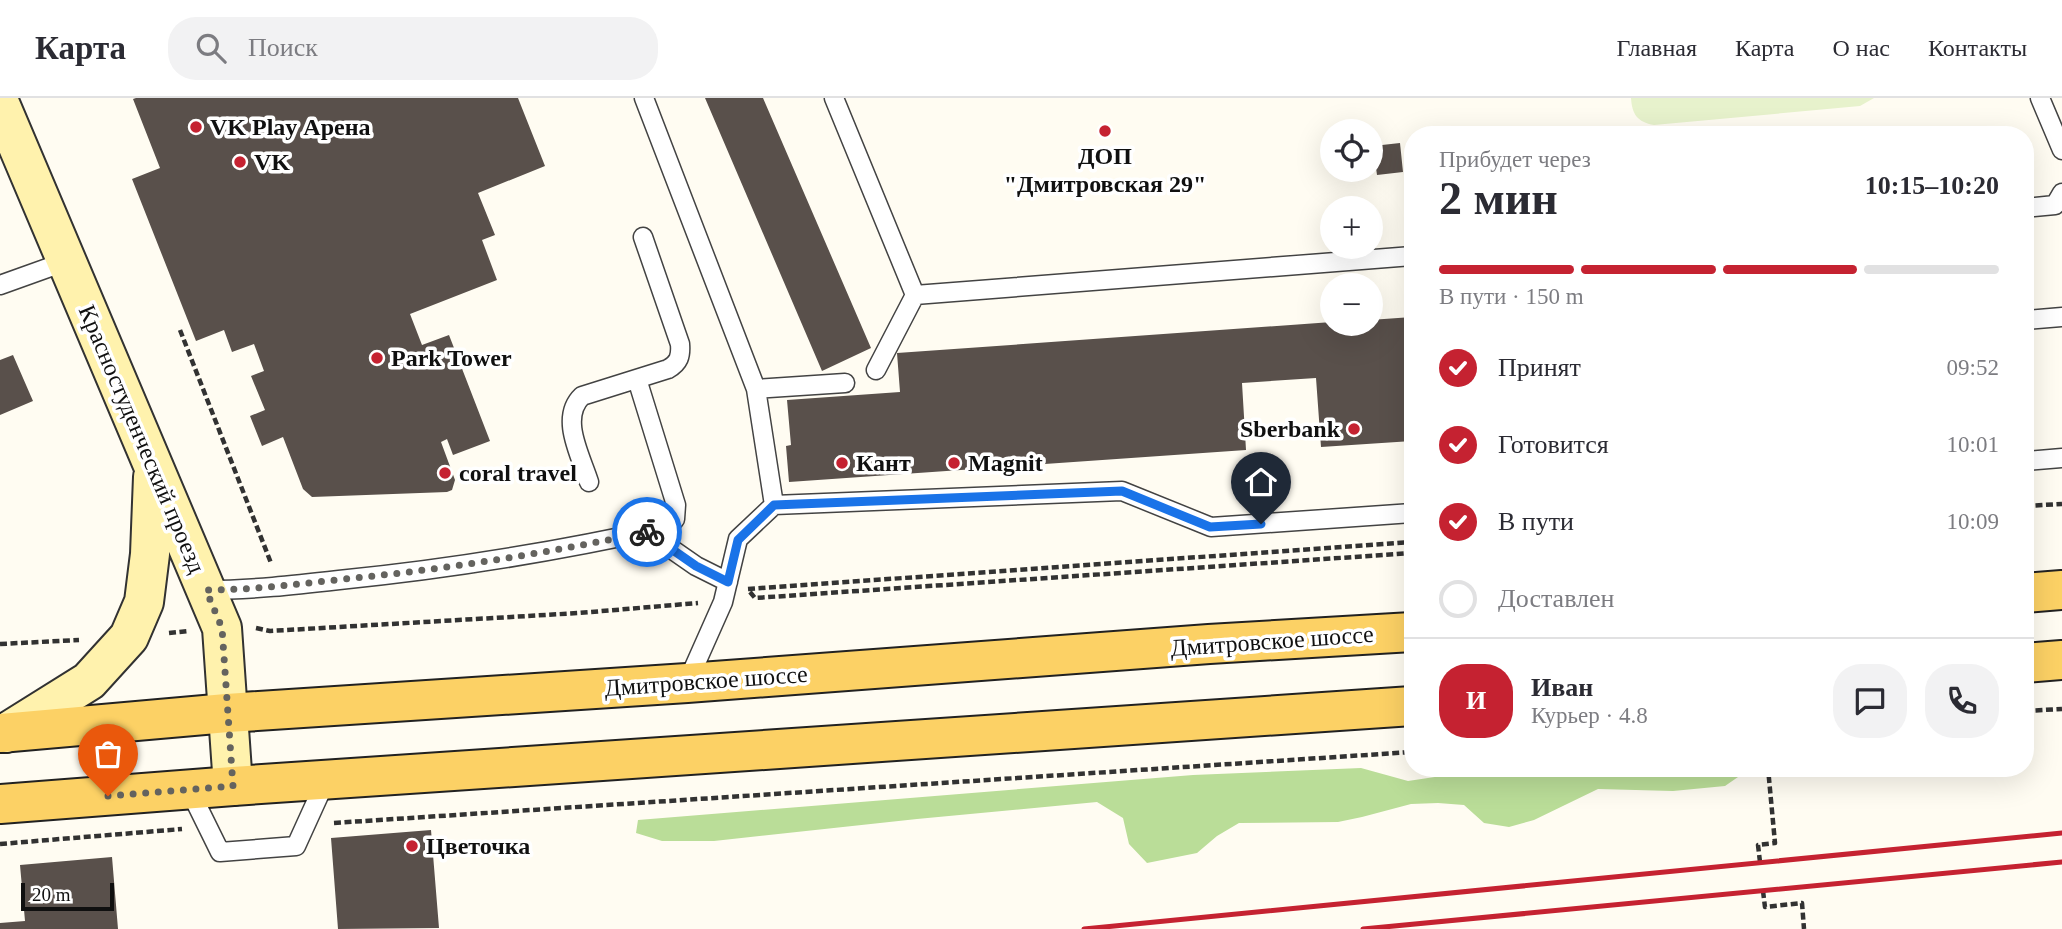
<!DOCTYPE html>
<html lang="ru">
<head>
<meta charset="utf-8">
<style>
  :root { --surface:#fff; --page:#f2f2f3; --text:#2b2b33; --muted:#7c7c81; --line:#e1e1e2; --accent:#c52231 }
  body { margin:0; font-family:"Times New Roman",serif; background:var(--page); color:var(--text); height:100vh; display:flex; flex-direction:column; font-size:26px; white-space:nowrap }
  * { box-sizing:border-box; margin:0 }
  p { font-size:23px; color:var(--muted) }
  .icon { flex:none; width:38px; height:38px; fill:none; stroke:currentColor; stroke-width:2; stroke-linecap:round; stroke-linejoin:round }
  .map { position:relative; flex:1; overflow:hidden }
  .sheet { position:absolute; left:1404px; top:28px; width:630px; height:651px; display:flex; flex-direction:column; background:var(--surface); border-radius:28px; box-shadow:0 7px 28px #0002 }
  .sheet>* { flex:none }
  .buttons { position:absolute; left:1320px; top:21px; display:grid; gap:14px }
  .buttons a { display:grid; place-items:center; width:63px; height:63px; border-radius:50%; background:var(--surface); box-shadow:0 7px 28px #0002; font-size:35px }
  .scale { position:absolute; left:21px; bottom:18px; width:93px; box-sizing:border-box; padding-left:7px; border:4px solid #101010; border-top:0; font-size:19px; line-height:24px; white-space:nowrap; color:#101010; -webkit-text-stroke:5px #fff; paint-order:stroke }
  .pin { position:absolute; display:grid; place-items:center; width:60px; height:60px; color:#fff; margin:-72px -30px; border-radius:50% 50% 50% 0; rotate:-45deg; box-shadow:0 0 7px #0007 }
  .pin .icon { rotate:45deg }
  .courier { position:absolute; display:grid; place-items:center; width:70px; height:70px; margin:-35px; border:5px solid #1a73e8; border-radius:50%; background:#fff; color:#222; box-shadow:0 2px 9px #0007 }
  .headline em { font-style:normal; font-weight:600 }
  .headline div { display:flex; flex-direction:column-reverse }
  .headline { display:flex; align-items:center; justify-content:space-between; height:119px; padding:0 35px }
  h1 { font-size:46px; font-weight:600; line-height:52px }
  .bar { display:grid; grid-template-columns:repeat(4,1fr); gap:10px 7px; align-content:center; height:84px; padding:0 35px }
  .bar i { height:9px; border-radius:5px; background:var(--line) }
  .bar .selected { background:var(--accent) }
  .bar p { grid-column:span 4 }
  .line { display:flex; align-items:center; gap:18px; padding:0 35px; border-top:2px solid var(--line) }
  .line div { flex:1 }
  .round { display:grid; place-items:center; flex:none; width:74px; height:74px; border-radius:28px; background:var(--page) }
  ol { padding:0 35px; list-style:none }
  li { display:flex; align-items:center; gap:21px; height:77px }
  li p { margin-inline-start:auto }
  li .icon { padding:7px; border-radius:50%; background:var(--accent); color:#fff; stroke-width:4 }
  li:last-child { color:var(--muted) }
  li i { width:38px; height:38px; border:4px solid var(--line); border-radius:50% }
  header { display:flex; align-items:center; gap:42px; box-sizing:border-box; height:98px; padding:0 35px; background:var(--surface); border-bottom:2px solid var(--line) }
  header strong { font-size:33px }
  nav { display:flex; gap:38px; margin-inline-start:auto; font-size:24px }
  .search { width:490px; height:63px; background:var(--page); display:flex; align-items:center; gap:18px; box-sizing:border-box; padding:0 24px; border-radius:28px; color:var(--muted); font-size:26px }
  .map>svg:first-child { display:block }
</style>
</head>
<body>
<header>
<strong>Карта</strong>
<div class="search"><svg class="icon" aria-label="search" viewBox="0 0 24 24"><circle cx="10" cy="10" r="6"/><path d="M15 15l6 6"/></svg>Поиск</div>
<nav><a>Главная</a><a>Карта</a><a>О нас</a><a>Контакты</a></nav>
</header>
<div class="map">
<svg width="2062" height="831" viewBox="0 0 2062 831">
  <rect width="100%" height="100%" fill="#fffcf2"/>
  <path fill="#badd98" d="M1361,670L1408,683L1448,677L1522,678L1751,670L1725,688L1673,693L1598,691L1534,722L1509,729L1484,725L1464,707L1438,705L1411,706L1362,719L1338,724L1239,725L1217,738L1197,755L1147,765L1129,746L1123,720L1097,704L917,721L714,743H662L636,735L638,722L1193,677Z"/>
  <path fill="#e7f2cc" d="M1631,0H1874L1860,8L1654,27C1637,24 1632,16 1631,0Z"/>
  <path fill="#59504b" d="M136,0H518L545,68L478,95L495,137L482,142L497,182L410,216L422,247L449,237L490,343L453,357L447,341L441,344L455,382L452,392L447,394L312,399L303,391L283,339L262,348L250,318L265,312L251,278L264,273L254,246L232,254L224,232L196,243L132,81L160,70L133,1Z
    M705,0H763L871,250L822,273Z
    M1400,45L1403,74L1377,77L1373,48Z
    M1412,219V343L1321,349L1316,280L1242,285L1246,352L789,384L786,348L791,347L787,302L900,294L897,255L1332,224L1370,226V222Z
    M13,257L33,303L0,317V262Z
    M431,732L439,830L338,831L331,740Z
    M112,759L118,831H0V825L25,823L20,767Z"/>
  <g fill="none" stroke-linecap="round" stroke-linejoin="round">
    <defs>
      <path id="lane" d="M644,0L756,291L774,407
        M834,0L915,197L1412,158
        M2040,0L2062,52
        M2025,110L2055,107L2062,95
        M0,187L67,163
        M2025,222L2062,219
        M876,272L915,197
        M756,291L845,285
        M2025,363L2062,360
        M589,384C581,358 559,320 582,298L668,271C679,265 681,258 680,246L643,139
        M647,434L696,468L728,484
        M206,492C251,492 295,487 339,482C450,471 559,453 668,429L675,421L676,407L637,281
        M687,585L723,504L738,441L774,407L1122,393L1211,429L1412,415
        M189,691L220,754L296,748L326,682"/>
      <path id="secondary" d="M0,6L222,530L233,688
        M6,635L89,583L129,539L144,504L150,456L153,379"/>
      <path id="primary" d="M2025,495L2062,492
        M2025,565L2062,562
        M0,635L227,615L687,585L1209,546L1412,534
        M0,706L233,688L1412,608"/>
    </defs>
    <use href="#lane" stroke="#434343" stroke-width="21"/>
    <use href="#secondary" stroke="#323232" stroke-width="42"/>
    <use href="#primary" stroke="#212121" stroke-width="42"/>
    <path stroke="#323232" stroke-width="4.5" stroke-dasharray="7 3.5" stroke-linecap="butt" d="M180,232L271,465
      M2025,408L2062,406
      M748,491L1412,444
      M750,494L755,500L1412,455
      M256,530L270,533L579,515L698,505
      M169,535L188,533
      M0,546L79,542
      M2025,613L2062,611
      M334,725L1412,654
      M0,746L182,731
      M1760,764L1758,747L1775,745L1768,670
      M1763,793L1765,809L1802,805L1804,831"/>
    <use href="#lane" stroke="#fff" stroke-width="18"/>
    <use href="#secondary" stroke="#fff2ad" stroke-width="38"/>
    <use href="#primary" stroke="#fcd165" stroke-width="38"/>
    <path stroke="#c52231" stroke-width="5" d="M1084,831L2062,735
      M1363,831L2062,764"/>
  </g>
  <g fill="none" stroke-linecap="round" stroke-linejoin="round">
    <path stroke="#64635f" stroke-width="7" stroke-dasharray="0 12.6" d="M108,698L233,688L222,530L206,492C253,492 298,486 345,481C447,471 547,455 647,434"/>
    <path stroke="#1a73e8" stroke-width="9" d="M647,434L696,468L728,484L738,442L774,407L1122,393L1210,429L1261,426"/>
  </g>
  <g fill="#c52231" stroke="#fff" stroke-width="2.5">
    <circle cx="196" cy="29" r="7"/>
    <circle cx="1105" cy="33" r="7"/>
    <circle cx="240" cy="64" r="7"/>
    <circle cx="377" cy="260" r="7"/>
    <circle cx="1354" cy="331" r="7"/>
    <circle cx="842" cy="365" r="7"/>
    <circle cx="954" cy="365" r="7"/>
    <circle cx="445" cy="375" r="7"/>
    <circle cx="412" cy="748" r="7"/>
  </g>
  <g text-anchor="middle" stroke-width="7" stroke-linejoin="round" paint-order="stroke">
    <g font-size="24" font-weight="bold" fill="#101010" stroke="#fff" text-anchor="start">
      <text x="210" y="37">VK Play Арена</text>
      <text x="1105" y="66" text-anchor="middle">ДОП<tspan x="1105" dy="28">"Дмитровская 29"</tspan></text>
      <text x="254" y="72">VK</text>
      <text x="391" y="268">Park Tower</text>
      <text x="1340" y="339" text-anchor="end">Sberbank</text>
      <text x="856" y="373">Кант</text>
      <text x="968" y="373">Magnit</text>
      <text x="459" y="383">coral travel</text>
      <text x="426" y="756">Цветочка</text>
    </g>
    <g font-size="24" fill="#101010" stroke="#fff">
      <text transform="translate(142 341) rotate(67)" y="8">Красностуденческий проезд</text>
      <text transform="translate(1272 543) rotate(-4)" y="8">Дмитровское шоссе</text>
      <text transform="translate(706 583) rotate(-4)" y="8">Дмитровское шоссе</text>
    </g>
  </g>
</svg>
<div class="buttons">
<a><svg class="icon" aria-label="locate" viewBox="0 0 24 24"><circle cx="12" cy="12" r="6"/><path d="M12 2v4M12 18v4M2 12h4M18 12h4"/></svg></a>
<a>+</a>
<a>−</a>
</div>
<div class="scale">20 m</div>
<div class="pin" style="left:108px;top:698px;background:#ea580c"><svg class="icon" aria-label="bag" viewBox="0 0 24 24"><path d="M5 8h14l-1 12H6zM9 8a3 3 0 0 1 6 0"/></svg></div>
<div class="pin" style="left:1261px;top:426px;background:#1f2937"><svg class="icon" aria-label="home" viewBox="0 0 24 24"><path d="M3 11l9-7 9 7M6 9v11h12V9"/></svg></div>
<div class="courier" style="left:647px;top:434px"><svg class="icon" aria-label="bike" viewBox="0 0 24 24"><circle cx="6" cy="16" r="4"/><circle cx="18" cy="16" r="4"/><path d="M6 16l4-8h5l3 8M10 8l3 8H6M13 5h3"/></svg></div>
<section class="sheet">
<div class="headline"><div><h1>2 мин</h1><p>Прибудет через</p></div><em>10:15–10:20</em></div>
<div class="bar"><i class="selected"></i><i class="selected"></i><i class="selected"></i><i></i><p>В пути · 150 m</p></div>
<ol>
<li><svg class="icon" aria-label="check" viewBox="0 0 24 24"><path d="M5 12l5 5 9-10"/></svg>Принят<p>09:52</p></li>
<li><svg class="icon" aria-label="check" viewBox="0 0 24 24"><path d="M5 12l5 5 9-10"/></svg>Готовится<p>10:01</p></li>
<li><svg class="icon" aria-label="check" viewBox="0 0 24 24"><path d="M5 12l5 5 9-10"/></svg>В пути<p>10:09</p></li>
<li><i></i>Доставлен</li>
</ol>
<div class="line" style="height:126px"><b class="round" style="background:var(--accent);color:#fff">И</b><div><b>Иван</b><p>Курьер · 4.8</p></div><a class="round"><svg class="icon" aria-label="chat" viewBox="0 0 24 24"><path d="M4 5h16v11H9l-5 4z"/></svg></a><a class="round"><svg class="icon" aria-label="phone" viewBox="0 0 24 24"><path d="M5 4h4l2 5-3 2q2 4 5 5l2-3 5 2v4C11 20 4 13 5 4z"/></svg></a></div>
</section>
</div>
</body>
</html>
